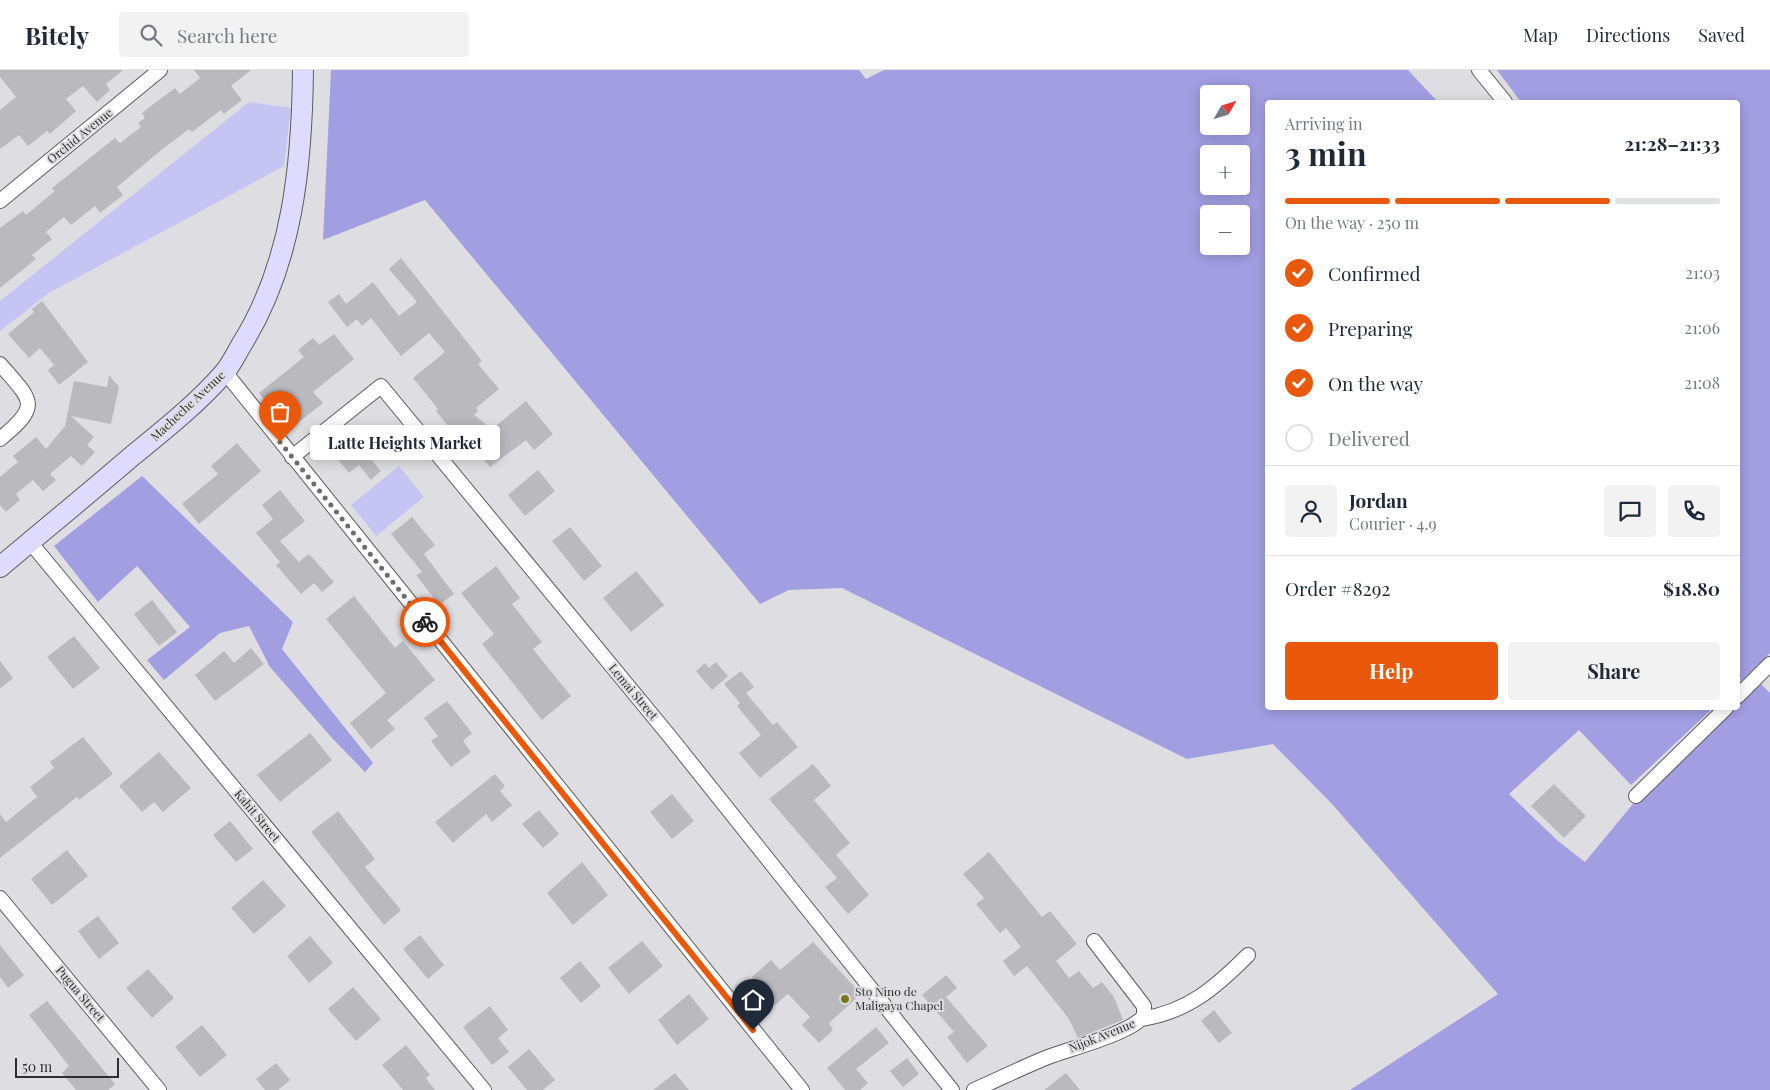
<!DOCTYPE html>
<html lang="en">
<head>
<meta charset="utf-8">
<style>
  :root { --surface:#fff; --page:#f2f2f3; --text:#1f2937; --muted:#747a83; --line:#e0e1e3; --accent:#ea580c }
  body { margin:0; font-family:"Playfair Display",serif; background:var(--page); color:var(--text); height:100vh; display:flex; flex-direction:column; font-size:19px; white-space:nowrap }
  * { box-sizing:border-box; margin:0 }
  p { font-size:16px; color:var(--muted) }
  .icon { flex:none; width:28px; height:28px; fill:none; stroke:currentColor; stroke-width:2; stroke-linecap:round; stroke-linejoin:round }
  .map { position:relative; flex:1; overflow:hidden }
  .panel { position:absolute; left:1265px; top:30px; width:475px; height:610px; display:flex; flex-direction:column; background:var(--surface); border-radius:5px; box-shadow:0 2px 12px #0003 }
  .panel>* { flex:none }
  .needle { width:32px; rotate:51deg }
  .buttons { position:absolute; left:1200px; top:15px; display:grid; gap:10px }
  .buttons a { display:grid; place-items:center; width:50px; height:50px; border-radius:5px; background:var(--surface); box-shadow:0 2px 12px #0003; font-size:25px }
  .scale { position:absolute; left:15px; bottom:12px; width:104px; box-sizing:border-box; padding-left:5px; border:2px solid #2e2e2f; border-top:0; font-size:14px; line-height:18px; white-space:nowrap; color:#2e2e2f; -webkit-text-stroke:4px #dedee2; paint-order:stroke }
  .pin { position:absolute; display:grid; place-items:center; width:42px; height:42px; color:#fff; margin:-51px -21px; border-radius:50% 50% 50% 0; rotate:-45deg; box-shadow:0 0 5px #0007 }
  .pin .icon { rotate:45deg }
  .courier { position:absolute; display:grid; place-items:center; width:50px; height:50px; margin:-25px; border:4px solid #ea580c; border-radius:50%; background:#fff; color:#222; box-shadow:0 1px 6px #0007 }
  .bubble { position:absolute; height:35px; border-radius:5px; background:var(--surface); box-shadow:0 2px 12px #0003; font-size:16px; font-weight:700; line-height:35px; text-align:center }
  .headline em { font-style:normal; font-weight:700 }
  .headline div { display:flex; flex-direction:column-reverse }
  .headline { display:flex; align-items:center; justify-content:space-between; height:85px; padding:0 20px }
  h1 { font-size:32px; font-weight:700; line-height:38px }
  .bar { display:grid; grid-template-columns:repeat(4,1fr); gap:8px 5px; align-content:center; height:60px; padding:0 20px }
  .bar i { height:6px; border-radius:4px; background:var(--line) }
  .bar .current { background:var(--accent) }
  .bar p { grid-column:span 4 }
  .line { display:flex; align-items:center; gap:12px; padding:0 20px; border-top:1px solid var(--line) }
  .line div { flex:1 }
  .round { display:grid; place-items:center; flex:none; width:52px; height:52px; border-radius:5px; background:var(--page) }
  ol { padding:0 20px; list-style:none }
  li { display:flex; align-items:center; gap:15px; height:55px }
  li p { margin-inline-start:auto }
  li .icon { padding:5px; border-radius:50%; background:var(--accent); color:#fff; stroke-width:4 }
  li:last-child { color:var(--muted) }
  li i { width:28px; height:28px; border:2px solid var(--line); border-radius:50% }
  .button { display:flex; gap:10px; margin-top:auto; padding:10px 20px }
  .button a { flex:1; height:58px; border-radius:5px; background:var(--accent); color:#fff; font-size:20px; font-weight:700; line-height:58px; text-align:center }
  .button a+a { background:var(--page); color:var(--text) }
  header { display:flex; align-items:center; gap:30px; box-sizing:border-box; height:70px; padding:0 25px; background:var(--surface); border-bottom:1px solid var(--line) }
  header strong { font-size:24px }
  nav { display:flex; gap:28px; margin-inline-start:auto; font-size:18px }
  .search { width:350px; height:45px; background:var(--page); display:flex; align-items:center; gap:12px; box-sizing:border-box; padding:0 18px; border-radius:5px; color:var(--muted); font-size:19px }
  .map>svg:first-child { display:block }
</style>
</head>
<body>
<header>
<strong>Bitely</strong>
<div class="search"><svg class="icon" aria-label="search" viewBox="0 0 24 24"><circle cx="10" cy="10" r="6"/><path d="M15 15l6 6"/></svg>Search here</div>
<nav><a>Map</a><a>Directions</a><a>Saved</a></nav>
</header>
<div class="map">
<svg width="1770" height="1020" viewBox="0 0 1770 1020">
  <rect width="100%" height="100%" fill="#dedee2"/>
  <path fill="#c5c4f3" d="M249,32L291,38L284,96L49,223L0,261V231Z
    M399,396L424,427L376,466L351,435Z"/>
  <path fill="#a19ee2" fill-rule="evenodd" d="M331,0H859L866,9L884,0H1408L1438,32H1268V638H1713L1631,715L1579,660L1509,724L1558,771L1585,792L1656,706L1731,638H1738V632L1759,612L1770,623V1020H1350L1498,924L1332,734L1273,674L1187,689L842,518L789,520L760,534L425,130L323,170ZM1209,24H1241V56H1209ZM1209,84H1241V116H1209ZM1209,144H1241V176H1209Z
    M1497,0H1770V583L1738,614V32H1521Z
    M142,406L293,552L282,579L373,693L365,702L332,668L270,597L249,556L220,563L164,610L147,590L190,557L137,496L98,532L54,476Z"/>
  <path fill="#bababe" d="M0,0H123L106,14L110,20L97,32L83,16L66,29L76,41L50,64L47,61L28,76L19,65L0,79V40L16,27L0,7Z
    M194,0H251L231,16L242,30L224,44L221,40L192,62L189,59L160,81L117,117L123,125L100,143L95,136L71,155L64,147L46,162L52,169L32,185L36,189L0,218V158L23,141L26,145L55,121L52,118L115,68L120,73L141,57L138,53L145,48L142,43L155,33L175,18L180,24L200,8Z
    M401,188L482,291L478,294L499,319L476,338L478,341L474,345L492,359L526,331L553,364L534,380L526,370L490,397L458,358L453,362L436,341L438,339L413,308L445,282L429,263L401,286L371,248L362,256L357,249L347,257L328,232L339,224L346,234L373,212L399,246L417,232L389,199Z
    M42,231L88,292L59,315L48,300L54,295L40,278L29,288L8,264L34,242L32,239Z
    M334,264L354,289L313,322L323,333L289,360L259,323L304,287L298,280L313,268L319,275Z
    M109,305L119,317L111,354L71,346L94,367L87,375L95,382L82,396L71,386L50,404L56,410L43,421L33,410L16,424L20,430L6,442L0,435V407L18,392L13,386L36,367L46,379L65,356L74,311L107,317Z
    M237,373L261,401L199,454L182,434L218,404L211,396Z
    M350,375L354,380L359,375L381,401L371,410L359,395L349,403L336,387Z
    M538,400L555,421L525,446L508,425Z
    M280,420L305,451L280,471L299,492L309,484L334,512L322,522L314,513L301,524L276,495L280,492L256,463L273,449L262,435Z
    M412,447L435,475L424,484L454,524L439,535L416,505L422,502L391,464Z
    M570,457L602,496L584,511L552,471Z
    M496,496L520,528L512,534L542,572L533,579L571,626L542,650L482,574L494,564L461,523Z
    M636,501L664,535L631,562L603,528Z
    M354,526L395,578L403,571L435,610L387,650L395,659L371,679L350,653L386,623L326,549Z
    M152,530L177,562L159,576L134,544Z
    M74,566L100,598L73,619L47,587Z
    M251,578L264,594L215,631L195,605L224,581L234,593Z
    M0,591L13,608L0,619Z
    M716,592L728,606L712,620L696,601L705,593L709,598Z
    M741,601L754,617L746,623L773,655L777,652L798,677L760,708L739,683L761,665L737,636L740,633L724,614Z
    M447,631L472,663L463,671L471,682L451,697L431,671L438,666L424,648Z
    M310,663L332,690L280,732L257,705Z
    M83,667L113,704L79,730L77,727L0,788V744L6,752L37,727L30,717L54,698L50,692Z
    M159,682L191,718L163,742L154,732L142,742L119,716Z
    M813,694L831,716L814,730L850,773L836,785L869,825L848,844L825,817L837,808L769,729Z
    M495,704L505,716L500,721L512,735L492,752L486,744L453,773L435,752Z
    M1554,714L1586,746L1564,768L1531,736Z
    M672,724L694,751L672,769L650,742Z
    M539,740L559,764L543,778L522,754Z
    M338,741L375,789L365,797L401,840L384,855L311,762Z
    M230,751L253,779L236,792L213,765Z
    M67,780L88,806L52,835L31,809Z
    M989,782L1042,847L1050,841L1077,874L1056,891L1069,908L1079,901L1093,918L1102,912L1114,927L1123,950L1078,968L1069,949L1027,896L1014,906L1003,891L1021,877L1006,858L1000,863L976,834L984,828L963,804Z
    M582,792L608,825L573,855L547,823Z
    M263,810L286,836L254,864L231,838Z
    M98,846L119,873L99,889L78,861Z
    M420,865L444,895L428,909L403,879Z
    M310,866L333,893L309,913L287,886Z
    M642,871L663,896L629,924L608,898Z
    M813,872L861,924L829,953L833,960L819,973L802,955L810,947L788,924L775,935L752,907L771,890L780,900Z
    M0,875L24,905L8,918L0,907Z
    M580,891L601,916L581,933L560,908Z
    M148,899L174,928L152,948L126,918Z
    M946,905L957,918L946,927L988,976L967,993L947,967L954,962L922,925Z
    M353,917L381,949L356,971L328,939Z
    M689,924L709,949L677,975L658,950Z
    M47,931L115,1014L108,1020H76L62,1003L69,996L29,945Z
    M490,936L508,960L498,968L509,982L492,995L463,957Z
    M1214,940L1232,963L1219,973L1201,951Z
    M202,955L227,985L200,1007L175,977Z
    M876,957L889,973L856,999L868,1013L860,1020H845L827,998Z
    M406,975L430,1005L426,1008L435,1020H403L382,995Z
    M529,979L555,1010L543,1020H527L508,997Z
    M907,988L919,1004L903,1017L890,1001Z
    M276,993L290,1010L278,1020H265L256,1009Z
    M675,1003L689,1020H653Z
    M1066,1003L1080,1020H1044Z"/>
  <g fill="none" stroke-linecap="round" stroke-linejoin="round">
    <defs>
      <path id="minor" d="M1479,0L1505,32
        M0,131L160,0
        M0,294C32,331 42,335 0,369
        M225,302L802,1020
        M292,387L381,316L671,668L952,1020
        M30,472L484,1020
        M1738,626L1770,594
        M1636,726L1726,638
        M0,828L159,1020
        M1141,949C1188,942 1216,917 1248,885
        M974,1020C999,1009 1023,997 1048,987C1072,978 1129,964 1144,946V936L1094,871"/>
      <path id="secondary" d="M0,497C44,460 88,424 131,387C163,361 197,334 224,303C231,295 236,284 242,274C293,192 302,94 303,0"/>
    </defs>
    <use href="#minor" stroke="#5b5b5e" stroke-width="16"/>
    <use href="#secondary" stroke="#5b5b5e" stroke-width="22"/>
    <use href="#minor" stroke="#fff" stroke-width="14"/>
    <use href="#secondary" stroke="#dfdbfe" stroke-width="20"/>
  </g>
  <g fill="none" stroke-linecap="round" stroke-linejoin="round">
    <path stroke="#6c6c6e" stroke-width="5" stroke-dasharray="0 9" d="M280,372L425,552"/>
    <path stroke="#ea580c" stroke-width="6" d="M425,552L753,960"/>
  </g>
  <circle fill="#7d771c" stroke="#dedee2" stroke-width="2" cx="845" cy="929" r="5"/>
  <g text-anchor="middle" stroke-width="4" stroke-linejoin="round" paint-order="stroke">
    <g font-size="12" fill="#2e2e2f" stroke="#dedee2">
      <text transform="translate(80 66) rotate(-39)" y="4">Orchid Avenue</text>
      <text transform="translate(188 336) rotate(-43)" y="4">Macheche Avenue</text>
      <text transform="translate(633 622) rotate(50)" y="4">Lemai Street</text>
      <text transform="translate(257 746) rotate(50)" y="4">Kahit Street</text>
      <text transform="translate(80 924) rotate(50)" y="4">Pugua Street</text>
      <text transform="translate(1102 966) rotate(-22)" y="4">Nijok Avenue</text>
    </g>
    <g font-size="12" fill="#2e2e2f" stroke="#dedee2" text-anchor="start">
      <text x="855" y="926">Sto Nino de<tspan x="855" dy="14">Maligaya Chapel</tspan></text>
    </g>
  </g>
</svg>
<div class="buttons">
<a><svg class="needle" viewBox="-14 -14 28 28"><path d="M0-13l5 13h-10z" fill="#e53935"/><path d="M0 13l5-13h-10z" fill="#747a83"/></svg></a>
<a>+</a>
<a>−</a>
</div>
<div class="scale">50 m</div>
<div class="pin" style="left:280px;top:372px;background:#ea580c"><svg class="icon" aria-label="bag" viewBox="0 0 24 24"><path d="M5 8h14l-1 12H6zM9 8a3 3 0 0 1 6 0"/></svg></div>
<div class="pin" style="left:753px;top:960px;background:#1f2937"><svg class="icon" aria-label="home" viewBox="0 0 24 24"><path d="M3 11l9-7 9 7M6 9v11h12V9"/></svg></div>
<div class="courier" style="left:425px;top:552px"><svg class="icon" aria-label="bike" viewBox="0 0 24 24"><circle cx="6" cy="16" r="4"/><circle cx="18" cy="16" r="4"/><path d="M6 16l4-8h5l3 8M10 8l3 8H6M13 5h3"/></svg></div>
<div class="bubble" style="left:310px;top:355px;width:190px">Latte Heights Market</div>
<section class="panel">
<div class="headline"><div><h1>3 min</h1><p>Arriving in</p></div><em>21:28–21:33</em></div>
<div class="bar"><i class="current"></i><i class="current"></i><i class="current"></i><i></i><p>On the way · 250 m</p></div>
<ol>
<li><svg class="icon" aria-label="check" viewBox="0 0 24 24"><path d="M5 12l5 5 9-10"/></svg>Confirmed<p>21:03</p></li>
<li><svg class="icon" aria-label="check" viewBox="0 0 24 24"><path d="M5 12l5 5 9-10"/></svg>Preparing<p>21:06</p></li>
<li><svg class="icon" aria-label="check" viewBox="0 0 24 24"><path d="M5 12l5 5 9-10"/></svg>On the way<p>21:08</p></li>
<li><i></i>Delivered</li>
</ol>
<div class="line" style="height:90px"><a class="round"><svg class="icon" aria-label="person" viewBox="0 0 24 24"><circle cx="12" cy="8" r="4"/><path d="M4 21q1-7 8-7t8 7"/></svg></a><div><b>Jordan</b><p>Courier · 4.9</p></div><a class="round"><svg class="icon" aria-label="chat" viewBox="0 0 24 24"><path d="M4 5h16v11H9l-5 4z"/></svg></a><a class="round"><svg class="icon" aria-label="phone" viewBox="0 0 24 24"><path d="M5 4h4l2 5-3 2q2 4 5 5l2-3 5 2v4C11 20 4 13 5 4z"/></svg></a></div>
<div class="line" style="height:65px"><div>Order #8292</div><b>$18.80</b></div>
<div class="button"><a>Help</a><a>Share</a></div>
</section>
</div>
</body>
</html>
